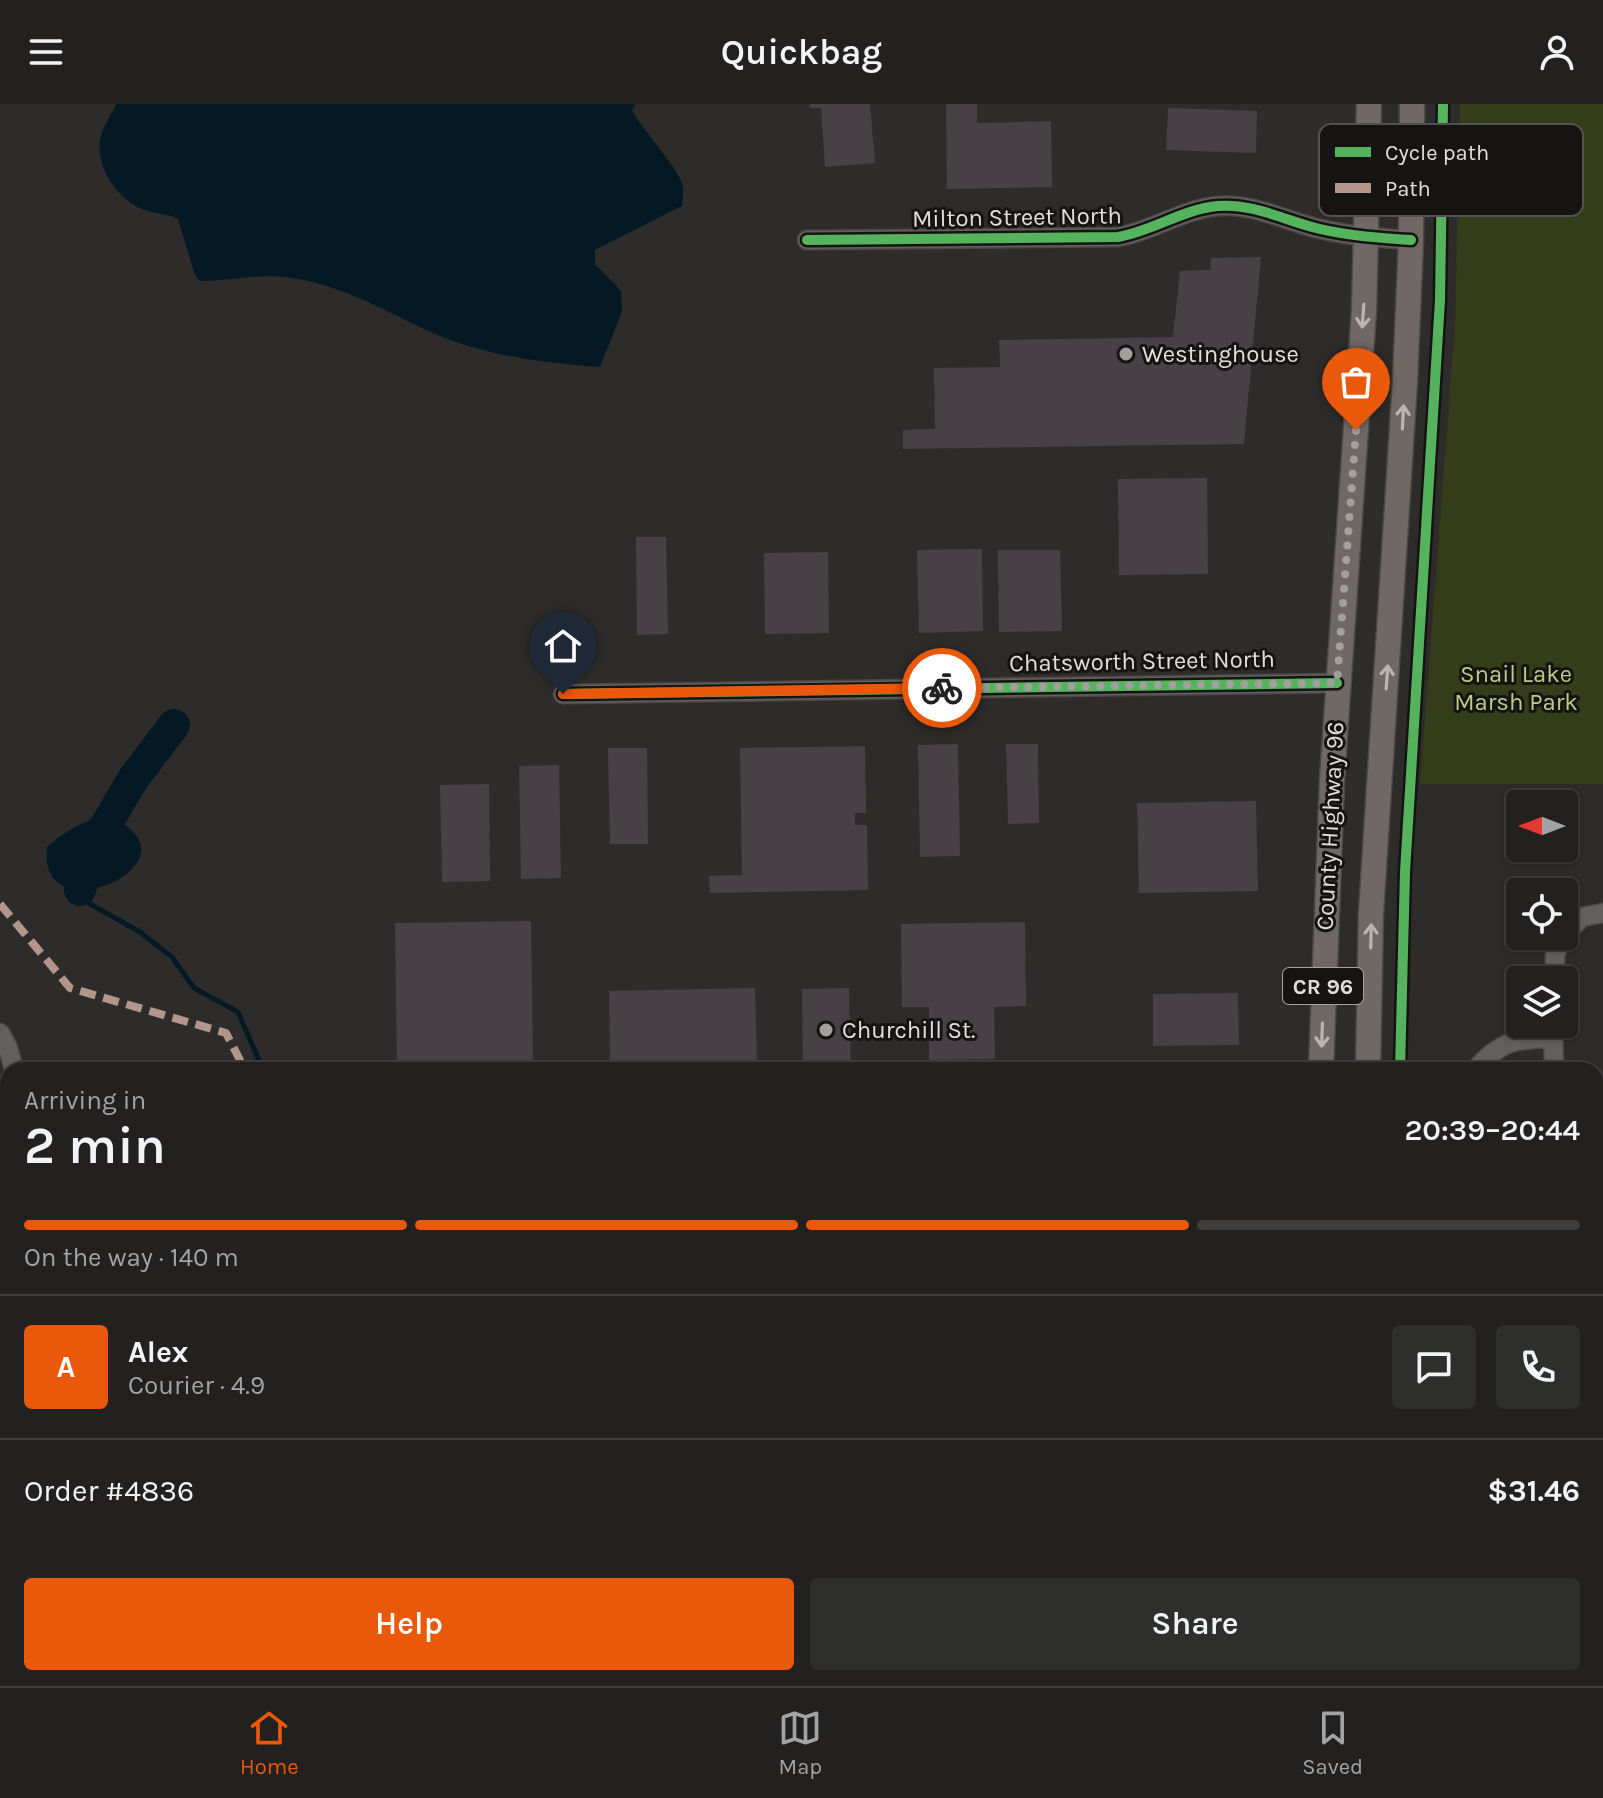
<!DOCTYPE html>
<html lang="en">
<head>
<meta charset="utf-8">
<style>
  :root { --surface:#222120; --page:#2e2e2d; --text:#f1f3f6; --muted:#a2a3a5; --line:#3f3e3e; --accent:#ea580c }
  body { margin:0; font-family:Karla,sans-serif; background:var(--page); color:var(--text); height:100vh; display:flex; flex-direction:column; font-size:30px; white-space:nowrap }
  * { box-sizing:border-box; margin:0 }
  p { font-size:26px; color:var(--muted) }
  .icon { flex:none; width:44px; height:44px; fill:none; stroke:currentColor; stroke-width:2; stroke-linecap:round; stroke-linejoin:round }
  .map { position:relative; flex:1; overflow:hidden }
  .details { position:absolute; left:0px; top:958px; width:1604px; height:624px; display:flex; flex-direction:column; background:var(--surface); border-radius:24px 24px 0 0; box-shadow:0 2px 6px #0004,0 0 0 2px var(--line) }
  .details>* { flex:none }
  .needle { width:52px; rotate:270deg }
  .controls { position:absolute; left:1506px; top:686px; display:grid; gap:16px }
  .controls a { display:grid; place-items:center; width:72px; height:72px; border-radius:8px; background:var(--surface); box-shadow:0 2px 6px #0004,0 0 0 2px var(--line); font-size:40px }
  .pin { position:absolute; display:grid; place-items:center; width:68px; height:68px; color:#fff; margin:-82px -34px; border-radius:50% 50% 50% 0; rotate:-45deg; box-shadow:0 0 8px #0007 }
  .pin .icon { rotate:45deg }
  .courier { position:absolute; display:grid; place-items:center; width:80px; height:80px; margin:-40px; border:6px solid #ea580c; border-radius:50%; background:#fff; color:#222; box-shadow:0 2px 10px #0007 }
  .summary em { font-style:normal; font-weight:600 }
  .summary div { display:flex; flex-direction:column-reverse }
  .summary { display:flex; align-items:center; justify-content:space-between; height:136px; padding:0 24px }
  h1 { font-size:52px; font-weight:600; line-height:60px }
  .bar { display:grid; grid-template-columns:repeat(4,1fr); gap:12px 8px; align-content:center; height:96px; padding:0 24px }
  .bar i { height:10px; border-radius:6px; background:var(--line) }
  .bar .active { background:var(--accent) }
  .bar p { grid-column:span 4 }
  .line { display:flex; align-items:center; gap:20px; padding:0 24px; border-top:2px solid var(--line) }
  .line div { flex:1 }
  .round { display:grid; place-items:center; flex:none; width:84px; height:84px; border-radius:8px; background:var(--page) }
  .cta { display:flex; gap:16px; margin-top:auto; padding:16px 24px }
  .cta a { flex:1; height:92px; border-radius:8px; background:var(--accent); color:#fff; font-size:32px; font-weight:600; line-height:92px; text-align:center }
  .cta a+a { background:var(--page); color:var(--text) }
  header { display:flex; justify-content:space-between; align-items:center; height:104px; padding:0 24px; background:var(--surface); font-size:36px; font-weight:600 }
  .dock { display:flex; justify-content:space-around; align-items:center; height:112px; border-top:2px solid var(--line); background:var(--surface); font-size:22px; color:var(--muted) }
  .dock a { display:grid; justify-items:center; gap:4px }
  .dock .active { color:var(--accent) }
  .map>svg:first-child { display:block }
</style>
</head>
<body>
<header><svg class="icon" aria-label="menu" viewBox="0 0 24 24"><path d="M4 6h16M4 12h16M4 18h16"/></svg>Quickbag<svg class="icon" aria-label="person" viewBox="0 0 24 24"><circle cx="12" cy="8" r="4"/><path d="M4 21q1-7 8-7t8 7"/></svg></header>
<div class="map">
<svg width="1603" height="1582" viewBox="0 0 1603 1582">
  <rect width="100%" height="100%" fill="#2e2c2a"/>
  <path fill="#3f2e2f" d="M773,1574H1249V1582H773Z"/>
  <path fill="#353c19" d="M1460,0H1603V680H1420L1455,220Z"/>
  <path fill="#051924" d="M116,0H636L632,6C643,28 679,63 683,83C684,88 682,97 682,102L595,146V160L621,187L622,208L600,263C544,259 485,252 433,229C385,207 339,179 285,173C258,170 227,177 200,177L195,171L178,115C166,109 153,110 142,105C114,93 92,57 102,28C106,19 112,9 116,0Z
    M106,712C215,753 36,837 47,743C65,727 82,717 106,712Z"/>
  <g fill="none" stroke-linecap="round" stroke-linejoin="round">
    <path stroke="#051924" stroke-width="5" d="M80,786L85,797L140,828L172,853L194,884L238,908L263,966
      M149,1582V1574"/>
    <path stroke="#051924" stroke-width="32" d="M80,786L90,748L133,675L174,621"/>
  </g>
  <path fill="#474044" d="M810,0H870L875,59L825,63L821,4H810Z
    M946,0H977V19L1051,17L1052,83L947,85Z
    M1168,4L1257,7L1256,49L1166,46Z
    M1261,153L1244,340L903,345V326L935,325L934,264L1000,263L999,236L1173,233L1180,167L1210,166L1211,154Z
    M1207,374L1208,470L1119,471L1118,375Z
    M636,433H666L668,530L637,531Z
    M982,445L983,527L919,529L917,446Z
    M998,446H1060L1062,527L999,528Z
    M828,448L829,529L765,530L764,449Z
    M958,640L960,752L920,753L918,641Z
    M1006,640H1038L1039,719L1008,720Z
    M865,642L866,709H855V721H867L868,786L710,789L709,772L742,771L740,644Z
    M608,644H647L648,740H610Z
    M559,661L561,774L521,775L519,662Z
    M489,680L490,777L442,778L440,681Z
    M1256,697L1258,787L1139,789L1137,699Z
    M531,817L533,961L397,963L395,819Z
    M1025,818L1026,902L994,903L995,955L929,956V903H902L901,820Z
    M755,884L757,960L610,962L609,887Z
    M849,884L851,966H803L802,885Z
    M1238,889L1239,941L1153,942V890Z
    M836,1574H959V1579L973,1578V1582H836Z"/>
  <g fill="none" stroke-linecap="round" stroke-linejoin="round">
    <defs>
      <path id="minor" d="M807,136L1118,133C1153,127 1183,105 1218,102C1253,99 1286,117 1320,125C1350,132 1380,134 1411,136
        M563,590L1337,579
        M1564,831L1582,813L1603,809
        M1555,876V851L1563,832
        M1553,920L1554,966
        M0,929L8,944L14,966
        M1475,966C1500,937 1515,935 1552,934
        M0,1167L8,1164
        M1596,1335H1603
        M1596,1549H1603
        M747,1582V1574
        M1463,1582L1469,1574"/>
      <path id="major" d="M1321,966L1332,676L1364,206L1369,0
        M1368,966L1371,809L1405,277L1411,136L1412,0
        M1322,1574V1582
        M1370,1574V1582"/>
    </defs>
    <use href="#minor" stroke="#4a4947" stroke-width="21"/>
    <use href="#major" stroke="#4a4947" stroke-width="27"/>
    <use href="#minor" stroke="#62605f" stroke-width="18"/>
    <use href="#major" stroke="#706864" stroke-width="24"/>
    <path stroke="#b2968c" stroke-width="8" stroke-dasharray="16 8" stroke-linecap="butt" d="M0,800L70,884L226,929L240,956L242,966
      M0,1414L8,1412"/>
    <defs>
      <path id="cycleway" d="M807,136L1118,133C1153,127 1183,105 1218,102C1253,99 1286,117 1320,125C1350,132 1380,134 1411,136
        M563,590L1337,579
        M1400,966L1405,768L1440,196L1443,0"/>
    </defs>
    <use href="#cycleway" stroke="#161413" stroke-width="15"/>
    <use href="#cycleway" stroke="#56b35d" stroke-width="10"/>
  </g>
  <defs><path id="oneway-shaft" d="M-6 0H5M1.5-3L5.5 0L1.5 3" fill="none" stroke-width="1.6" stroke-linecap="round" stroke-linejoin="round" transform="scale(2)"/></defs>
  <g stroke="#b9b5b2">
    <use href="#oneway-shaft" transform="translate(1363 212) rotate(94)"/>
    <use href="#oneway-shaft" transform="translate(1403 313) rotate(-87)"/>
    <use href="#oneway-shaft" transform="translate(1387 573) rotate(-86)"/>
    <use href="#oneway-shaft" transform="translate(1371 832) rotate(-89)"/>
    <use href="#oneway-shaft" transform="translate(1322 931) rotate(92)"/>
  </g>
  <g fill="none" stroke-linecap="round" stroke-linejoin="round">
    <path stroke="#a2a09e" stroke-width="8" stroke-dasharray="0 14.4" d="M942,584L1337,579L1356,326"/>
    <path stroke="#ea580c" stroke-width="10" d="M563,590L942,584"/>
  </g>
  <g fill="#a2a09e" stroke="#161413" stroke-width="3">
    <circle cx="1126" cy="250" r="8"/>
    <circle cx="826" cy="926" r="8"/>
  </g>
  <g text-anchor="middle" stroke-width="6" stroke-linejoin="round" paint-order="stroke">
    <rect fill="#161413" stroke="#a4a1a0" stroke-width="2" x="1283" y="864" width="80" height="36" rx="6"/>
    <g font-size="22" font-weight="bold" fill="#e1dedc">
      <text x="1323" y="890">CR 96</text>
    </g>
    <g font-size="24" fill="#e1dedc" stroke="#161413">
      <text transform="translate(1017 113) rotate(-1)" y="8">Milton Street North</text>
      <text transform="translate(1142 557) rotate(-1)" y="8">Chatsworth Street North</text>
      <text transform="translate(1330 722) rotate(-87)" y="8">County Highway 96</text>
    </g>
    <g font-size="24" fill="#e1dedc" stroke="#161413" text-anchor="start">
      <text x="1142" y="258">Westinghouse</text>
      <text x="842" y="934">Churchill St.</text>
    </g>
    <g font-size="24" fill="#bccb85" stroke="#161413">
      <text x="1516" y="578">Snail Lake<tspan x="1516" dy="28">Marsh Park</tspan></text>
    </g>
  </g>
  <rect x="1319" y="20" width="264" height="92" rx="12" fill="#161413" stroke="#53514f" stroke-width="2"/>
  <rect x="1335" y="43" width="36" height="10" fill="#56b35d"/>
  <rect x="1335" y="79" width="36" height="10" fill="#b2968c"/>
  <g font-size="22" fill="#e1dedc">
    <text x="1385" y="56">Cycle path</text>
    <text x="1385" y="92">Path</text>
  </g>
</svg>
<div class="controls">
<a><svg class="needle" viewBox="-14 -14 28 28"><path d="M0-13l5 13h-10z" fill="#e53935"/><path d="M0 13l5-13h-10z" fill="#a2a3a5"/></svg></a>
<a><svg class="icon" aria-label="locate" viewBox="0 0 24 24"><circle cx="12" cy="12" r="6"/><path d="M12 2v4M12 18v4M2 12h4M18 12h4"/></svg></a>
<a><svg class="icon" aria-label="layers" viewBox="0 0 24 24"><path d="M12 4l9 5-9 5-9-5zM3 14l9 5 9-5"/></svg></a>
</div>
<div class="pin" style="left:1356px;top:326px;background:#ea580c"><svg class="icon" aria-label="bag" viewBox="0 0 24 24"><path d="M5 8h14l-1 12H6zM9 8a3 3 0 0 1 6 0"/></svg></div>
<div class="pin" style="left:563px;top:590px;background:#1f2937"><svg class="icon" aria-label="home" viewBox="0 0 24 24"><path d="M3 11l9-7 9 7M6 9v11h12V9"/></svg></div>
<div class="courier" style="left:942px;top:584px"><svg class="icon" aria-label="bike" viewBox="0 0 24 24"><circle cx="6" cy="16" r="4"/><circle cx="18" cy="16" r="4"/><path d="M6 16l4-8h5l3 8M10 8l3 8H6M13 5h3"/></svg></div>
<section class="details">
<div class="summary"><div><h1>2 min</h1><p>Arriving in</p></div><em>20:39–20:44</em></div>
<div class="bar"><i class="active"></i><i class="active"></i><i class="active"></i><i></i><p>On the way · 140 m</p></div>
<div class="line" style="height:144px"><b class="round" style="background:var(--accent);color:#fff">A</b><div><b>Alex</b><p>Courier · 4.9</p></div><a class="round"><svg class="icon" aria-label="chat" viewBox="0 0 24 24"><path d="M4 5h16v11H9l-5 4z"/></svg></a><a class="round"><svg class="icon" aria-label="phone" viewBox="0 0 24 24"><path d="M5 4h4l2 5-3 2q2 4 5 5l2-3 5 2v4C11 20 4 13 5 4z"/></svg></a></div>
<div class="line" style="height:104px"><div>Order #4836</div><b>$31.46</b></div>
<div class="cta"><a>Help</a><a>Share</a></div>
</section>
</div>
<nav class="dock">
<a class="active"><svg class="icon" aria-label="home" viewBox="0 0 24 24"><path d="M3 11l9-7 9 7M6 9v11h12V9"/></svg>Home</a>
<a><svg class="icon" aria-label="map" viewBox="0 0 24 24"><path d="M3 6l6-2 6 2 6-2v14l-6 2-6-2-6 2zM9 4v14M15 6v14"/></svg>Map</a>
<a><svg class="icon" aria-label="saved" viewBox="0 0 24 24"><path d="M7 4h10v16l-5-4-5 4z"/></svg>Saved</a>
</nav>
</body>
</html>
